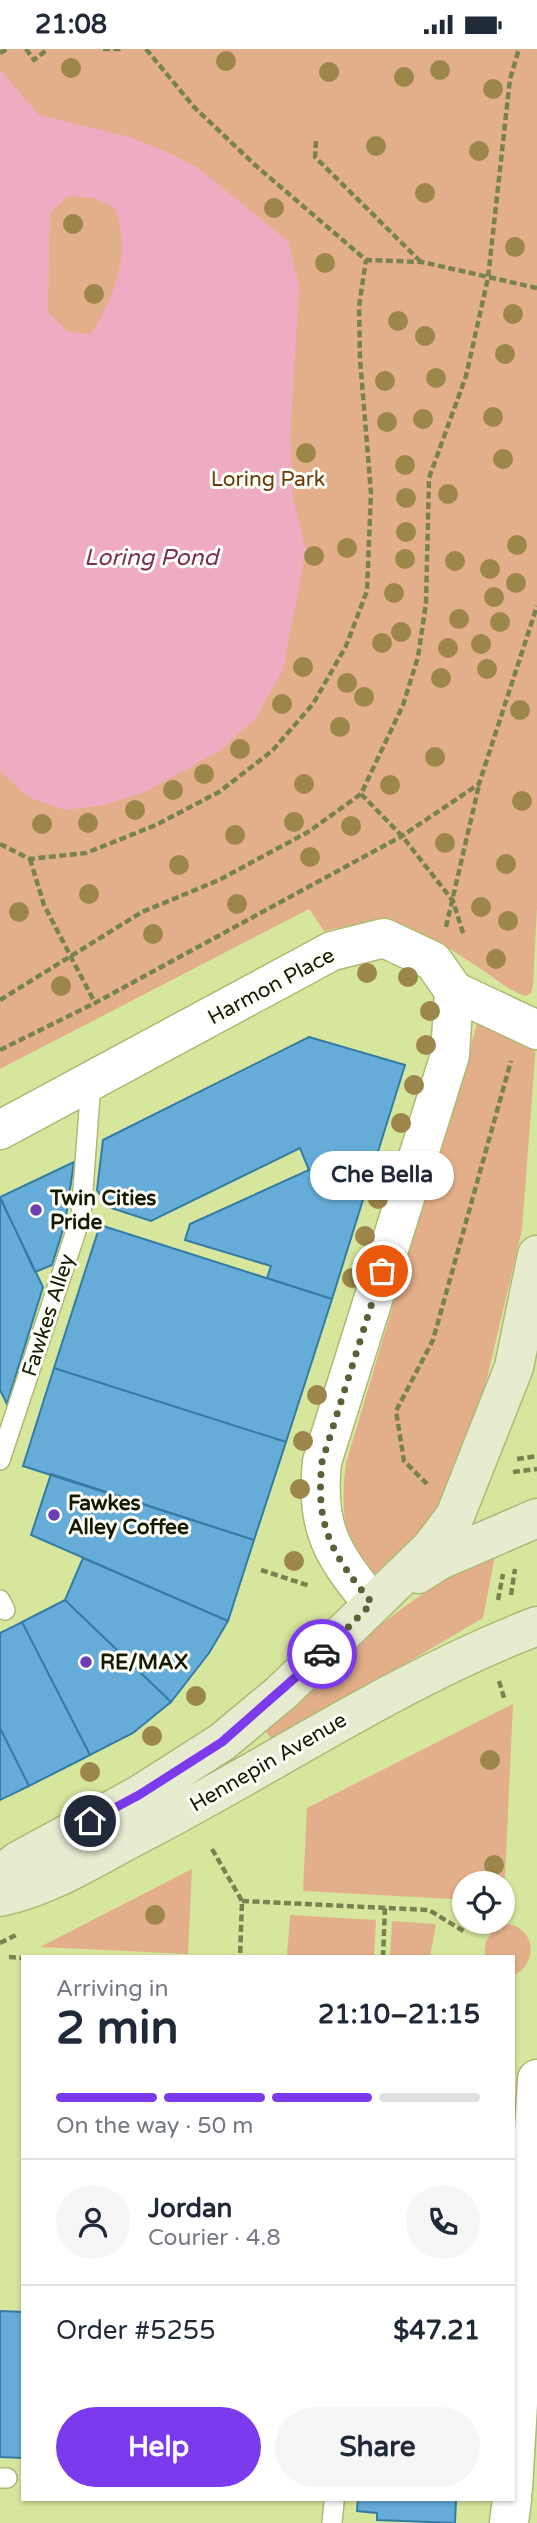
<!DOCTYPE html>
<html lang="en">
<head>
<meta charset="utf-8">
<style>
  :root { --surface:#fff; --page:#f6f6f7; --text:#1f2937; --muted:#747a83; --line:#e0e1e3; --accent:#7c3aed }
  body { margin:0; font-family:"Varela Round",sans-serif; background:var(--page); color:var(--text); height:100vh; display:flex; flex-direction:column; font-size:26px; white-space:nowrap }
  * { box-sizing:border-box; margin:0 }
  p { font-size:23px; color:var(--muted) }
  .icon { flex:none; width:38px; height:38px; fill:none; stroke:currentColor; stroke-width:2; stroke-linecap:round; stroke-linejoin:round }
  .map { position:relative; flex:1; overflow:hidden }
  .details { position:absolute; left:21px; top:1906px; width:494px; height:546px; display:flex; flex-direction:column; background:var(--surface); border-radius:0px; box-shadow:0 2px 5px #0004 }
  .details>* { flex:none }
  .fabs { position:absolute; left:452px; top:1822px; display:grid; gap:14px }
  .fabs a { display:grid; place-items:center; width:63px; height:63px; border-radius:50%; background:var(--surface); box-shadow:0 2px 5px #0004; font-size:35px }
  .pin { position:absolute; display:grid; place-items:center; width:60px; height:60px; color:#fff; margin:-30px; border:4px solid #fff; border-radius:50%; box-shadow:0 2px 7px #0007 }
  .courier { position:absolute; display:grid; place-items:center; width:70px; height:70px; margin:-35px; border:5px solid #7c3aed; border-radius:50%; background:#fff; color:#222; box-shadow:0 2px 9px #0007 }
  .bubble { position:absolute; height:49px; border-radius:24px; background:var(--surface); box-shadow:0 2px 5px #0004; font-size:23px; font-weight:800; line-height:49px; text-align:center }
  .overview em { font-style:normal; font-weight:800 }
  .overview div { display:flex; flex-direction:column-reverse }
  .overview { display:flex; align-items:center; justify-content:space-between; height:119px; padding:0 35px }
  h1 { font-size:46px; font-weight:800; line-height:52px }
  .bar { display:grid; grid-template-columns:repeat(4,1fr); gap:10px 7px; align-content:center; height:84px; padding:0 35px }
  .bar i { height:9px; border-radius:5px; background:var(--line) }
  .bar .active { background:var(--accent) }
  .bar p { grid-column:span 4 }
  .line { display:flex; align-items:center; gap:18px; padding:0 35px; border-top:2px solid var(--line) }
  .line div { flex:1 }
  .round { display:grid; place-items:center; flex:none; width:74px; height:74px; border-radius:37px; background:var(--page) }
  .action { display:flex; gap:14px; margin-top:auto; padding:14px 35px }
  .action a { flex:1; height:80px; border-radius:42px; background:var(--accent); color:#fff; font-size:28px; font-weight:800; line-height:80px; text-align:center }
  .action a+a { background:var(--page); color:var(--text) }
  .status { display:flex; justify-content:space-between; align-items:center; height:49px; padding:0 35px; background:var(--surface); direction:ltr }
  .status svg { height:19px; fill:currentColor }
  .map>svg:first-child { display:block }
</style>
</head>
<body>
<div class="status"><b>21:08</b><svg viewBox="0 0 49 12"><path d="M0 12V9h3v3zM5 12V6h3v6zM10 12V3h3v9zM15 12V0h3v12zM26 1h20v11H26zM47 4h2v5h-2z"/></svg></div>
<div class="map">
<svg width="537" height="2474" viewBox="0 0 537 2474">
  <rect width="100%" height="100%" fill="#d7e69d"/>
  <path fill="#e3af8a" d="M0,0H537V859L533,936L531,944L526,947C511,943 497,931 484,922C422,882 401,863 324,882L309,860L0,1020Z
    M478,972L536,995L522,1181L484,1342L432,1475L403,1503L371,1527C341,1497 341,1453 346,1414Z
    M495,1507L483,1569L347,1649L271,1689L265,1682L339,1616L370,1583L436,1535Z
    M513,1655L505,1829L489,1834H464V1848L459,1854L452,1850L303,1842L307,1759Z
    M192,1820L188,1905L40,1898Z
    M290,1866L376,1871L374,1907H287Z
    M392,1872L436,1875L430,1907H390Z
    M509,1875C537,1881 537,1916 514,1926L513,1908L485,1907C483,1890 492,1879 509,1875Z"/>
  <path fill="#efabc1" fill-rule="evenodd" d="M0,21L39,66L130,88L169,104L198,119L288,192L299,237L290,390L293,449L306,501L283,621L255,670L221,701L145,743L104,756L65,761L28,748L0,721ZM68,147L94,149L115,159C131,205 116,245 91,285L68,283L48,263L50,164Z"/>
  <path fill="#66acd8" stroke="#347ba5" stroke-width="2" d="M309,988L405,1016L332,1250L267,1229L271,1217L185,1191L190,1175L309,1121L300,1099L151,1172L108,1158L97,1141L103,1091Z
    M74,1113L65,1174L52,1216L35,1223L0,1148Z
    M0,1149L43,1238L7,1355L0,1341Z
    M100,1176L332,1250L286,1393L54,1319Z
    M54,1319L286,1393L254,1491L23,1417Z
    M51,1425L254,1491L228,1572L31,1486Z
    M83,1509L228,1572L209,1604L171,1653L65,1551Z
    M65,1551L171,1653L133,1684L90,1706L22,1573Z
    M22,1573L90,1706L29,1737L0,1679V1584Z
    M0,1679L29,1737L0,1751Z
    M0,2262L23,2263V2409L0,2408Z
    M358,2450H456L455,2474L377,2471V2464L357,2462Z"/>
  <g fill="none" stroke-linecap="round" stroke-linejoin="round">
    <defs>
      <path id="lane" d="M0,1411L81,1167L91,1034
        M0,1551L5,1561
        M0,2429H7
        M332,2474L334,2453"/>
      <path id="street" d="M0,1081L332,902L384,889L433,912L454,942L537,981
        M372,1554C332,1505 315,1479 322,1413L450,1006L454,942
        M513,2440L537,2030
        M509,2474L512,2450"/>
      <path id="secondary" d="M418,1525L440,1511L537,1469
        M0,1826L18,1812L139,1746L222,1693L281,1644L431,1499L455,1467L514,1318L537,1206
        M0,1848C52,1837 98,1806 145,1782C276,1714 399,1630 537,1577"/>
    </defs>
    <use href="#lane" stroke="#acba73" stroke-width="22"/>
    <use href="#street" stroke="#acba73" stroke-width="41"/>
    <use href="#secondary" stroke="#acba73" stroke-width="41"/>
    <path stroke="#788250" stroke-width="4.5" stroke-dasharray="7 3.5" stroke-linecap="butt" d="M26,0L34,11L48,0
      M103,0H121
      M146,0L194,58L255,116L366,211L422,213L537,239
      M0,4L7,0
      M316,92L315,108L421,213
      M361,745L402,787L453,852L464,887
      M0,795L30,810L86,804L156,776L219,743L272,702L313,655L346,597L367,542L371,444L360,310L359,257L366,211
      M30,810L44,856L95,954
      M446,878L479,736
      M0,951L142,863L219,831L308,783L361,745L403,656L418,608L426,554L429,429L466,327L488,229L510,30L519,0
      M0,1001L95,954L402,787L479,735L537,557
      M517,1410L537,1407
      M513,1423L537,1420
      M427,1435L404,1412L396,1362L433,1291L511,1012
      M261,1521L310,1537
      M511,1546L515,1520
      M498,1551L503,1525
      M499,1632L505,1652
      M212,1800L242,1852L240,1908
      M242,1852L429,1861L465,1883
      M0,1894L18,1885
      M9,1908L23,1909
      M383,1908L385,1858"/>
    <use href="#lane" stroke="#fff" stroke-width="19"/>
    <use href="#street" stroke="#fff" stroke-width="38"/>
    <use href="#secondary" stroke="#e7ecd1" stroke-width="38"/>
  </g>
  <g fill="#9c864a">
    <circle cx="226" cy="12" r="10"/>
    <circle cx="71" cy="19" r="10"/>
    <circle cx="440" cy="21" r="10"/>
    <circle cx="329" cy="23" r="10"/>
    <circle cx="404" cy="28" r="10"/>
    <circle cx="493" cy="40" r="10"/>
    <circle cx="376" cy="97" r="10"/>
    <circle cx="479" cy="102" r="10"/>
    <circle cx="425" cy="144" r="10"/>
    <circle cx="274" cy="159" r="10"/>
    <circle cx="73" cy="175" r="10"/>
    <circle cx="515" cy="198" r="10"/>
    <circle cx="325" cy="214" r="10"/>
    <circle cx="94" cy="245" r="10"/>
    <circle cx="513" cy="265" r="10"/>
    <circle cx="398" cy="272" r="10"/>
    <circle cx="425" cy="287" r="10"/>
    <circle cx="505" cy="305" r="10"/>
    <circle cx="436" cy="329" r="10"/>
    <circle cx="385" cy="332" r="10"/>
    <circle cx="493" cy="368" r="10"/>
    <circle cx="423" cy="370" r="10"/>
    <circle cx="387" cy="373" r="10"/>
    <circle cx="306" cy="404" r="10"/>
    <circle cx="503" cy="410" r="10"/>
    <circle cx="405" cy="416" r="10"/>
    <circle cx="448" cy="445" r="10"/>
    <circle cx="406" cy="449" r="10"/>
    <circle cx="406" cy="483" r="10"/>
    <circle cx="517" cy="496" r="10"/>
    <circle cx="347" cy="499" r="10"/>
    <circle cx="314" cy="507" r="10"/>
    <circle cx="405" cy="510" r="10"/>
    <circle cx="455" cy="512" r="10"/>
    <circle cx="490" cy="520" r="10"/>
    <circle cx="516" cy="534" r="10"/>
    <circle cx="394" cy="544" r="10"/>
    <circle cx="494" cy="548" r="10"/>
    <circle cx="459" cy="570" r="10"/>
    <circle cx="500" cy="573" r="10"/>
    <circle cx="401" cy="583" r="10"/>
    <circle cx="382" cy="594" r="10"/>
    <circle cx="481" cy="595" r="10"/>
    <circle cx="448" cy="599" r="10"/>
    <circle cx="303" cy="618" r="10"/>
    <circle cx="487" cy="620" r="10"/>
    <circle cx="441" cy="629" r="10"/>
    <circle cx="347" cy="634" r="10"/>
    <circle cx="364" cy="648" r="10"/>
    <circle cx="282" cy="655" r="10"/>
    <circle cx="520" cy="661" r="10"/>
    <circle cx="340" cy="678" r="10"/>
    <circle cx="240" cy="700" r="10"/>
    <circle cx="435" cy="708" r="10"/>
    <circle cx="204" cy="725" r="10"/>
    <circle cx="304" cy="735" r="10"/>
    <circle cx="390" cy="736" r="10"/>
    <circle cx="173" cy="741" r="10"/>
    <circle cx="522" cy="752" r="10"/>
    <circle cx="135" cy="761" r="10"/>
    <circle cx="294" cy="773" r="10"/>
    <circle cx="88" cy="774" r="10"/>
    <circle cx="42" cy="775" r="10"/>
    <circle cx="351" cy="777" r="10"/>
    <circle cx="235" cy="786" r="10"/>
    <circle cx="445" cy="794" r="10"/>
    <circle cx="310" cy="808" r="10"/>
    <circle cx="506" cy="815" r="10"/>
    <circle cx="179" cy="816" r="10"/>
    <circle cx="89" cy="845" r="10"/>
    <circle cx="237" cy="855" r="10"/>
    <circle cx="481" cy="858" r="10"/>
    <circle cx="19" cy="863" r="10"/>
    <circle cx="508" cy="872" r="10"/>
    <circle cx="153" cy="885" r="10"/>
    <circle cx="496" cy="910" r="10"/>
    <circle cx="367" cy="924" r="10"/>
    <circle cx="408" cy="928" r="10"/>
    <circle cx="61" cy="937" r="10"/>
    <circle cx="430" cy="962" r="10"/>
    <circle cx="426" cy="996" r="10"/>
    <circle cx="414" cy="1036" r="10"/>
    <circle cx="401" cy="1074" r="10"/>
    <circle cx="390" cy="1114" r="10"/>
    <circle cx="378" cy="1150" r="10"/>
    <circle cx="365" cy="1187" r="10"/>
    <circle cx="352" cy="1229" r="10"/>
    <circle cx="317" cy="1346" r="10"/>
    <circle cx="303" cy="1392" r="10"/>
    <circle cx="300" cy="1440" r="10"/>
    <circle cx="294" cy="1512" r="10"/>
    <circle cx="196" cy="1647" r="10"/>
    <circle cx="152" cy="1687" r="10"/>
    <circle cx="490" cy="1711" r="10"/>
    <circle cx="90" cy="1723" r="10"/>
    <circle cx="494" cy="1816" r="10"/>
    <circle cx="155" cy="1866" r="10"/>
  </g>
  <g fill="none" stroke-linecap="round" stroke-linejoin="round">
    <path stroke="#5a6137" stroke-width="7" stroke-dasharray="0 12.6" d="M322,1605L372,1554C332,1505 315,1478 322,1413L382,1222"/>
    <path stroke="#7c3aed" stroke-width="9" d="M90,1772L139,1746L222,1693L322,1605"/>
  </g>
  <g fill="#6e3eb5" stroke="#fdfff8" stroke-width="2.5">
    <circle cx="36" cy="1161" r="7"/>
    <circle cx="54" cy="1466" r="7"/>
    <circle cx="86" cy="1613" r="7"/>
  </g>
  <g text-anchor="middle" stroke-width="6" stroke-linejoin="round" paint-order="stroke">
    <g font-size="21" fill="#6b3806" stroke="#fdfff8">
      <text x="268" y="437">Loring Park</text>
    </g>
    <g font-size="21" fill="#161a00" stroke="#fdfff8">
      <text transform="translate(271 937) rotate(-28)" y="7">Harmon Place</text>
      <text transform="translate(48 1266) rotate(-72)" y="7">Fawkes Alley</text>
      <text transform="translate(268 1713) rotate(-30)" y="7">Hennepin Avenue</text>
    </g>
    <g font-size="21" font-weight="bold" fill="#161a00" stroke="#fdfff8" text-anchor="start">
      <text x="50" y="1156">Twin Cities<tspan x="50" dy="24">Pride</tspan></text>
      <text x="68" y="1461">Fawkes<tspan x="68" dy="24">Alley Coffee</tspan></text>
      <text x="100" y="1620">RE/MAX</text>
    </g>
    <g font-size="23" font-style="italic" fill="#7d2f4f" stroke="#fdfff8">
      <text x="151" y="516">Loring Pond</text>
    </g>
  </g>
</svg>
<div class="fabs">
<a><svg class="icon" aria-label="locate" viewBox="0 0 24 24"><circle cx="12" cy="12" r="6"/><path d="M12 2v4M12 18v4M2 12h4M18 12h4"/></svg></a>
</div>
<div class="pin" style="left:382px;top:1222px;background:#ea580c"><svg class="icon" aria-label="bag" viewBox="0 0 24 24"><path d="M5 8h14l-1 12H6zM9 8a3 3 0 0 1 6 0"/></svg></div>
<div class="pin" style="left:90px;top:1772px;background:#1f2937"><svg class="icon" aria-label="home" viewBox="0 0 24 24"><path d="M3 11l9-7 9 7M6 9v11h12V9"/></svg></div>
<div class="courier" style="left:322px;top:1605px"><svg class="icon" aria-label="car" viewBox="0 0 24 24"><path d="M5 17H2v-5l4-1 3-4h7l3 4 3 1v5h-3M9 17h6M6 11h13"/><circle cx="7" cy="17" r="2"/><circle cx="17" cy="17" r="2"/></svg></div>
<div class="bubble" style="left:310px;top:1102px;width:144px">Che Bella</div>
<section class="details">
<div class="overview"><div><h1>2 min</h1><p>Arriving in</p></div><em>21:10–21:15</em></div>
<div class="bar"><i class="active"></i><i class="active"></i><i class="active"></i><i></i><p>On the way · 50 m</p></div>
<div class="line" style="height:126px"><a class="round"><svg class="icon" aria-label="person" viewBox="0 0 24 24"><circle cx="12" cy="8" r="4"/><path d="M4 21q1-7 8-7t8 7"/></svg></a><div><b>Jordan</b><p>Courier · 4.8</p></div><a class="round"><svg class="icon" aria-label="phone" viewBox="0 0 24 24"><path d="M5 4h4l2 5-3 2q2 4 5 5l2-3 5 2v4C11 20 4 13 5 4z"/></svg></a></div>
<div class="line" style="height:91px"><div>Order #5255</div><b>$47.21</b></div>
<div class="action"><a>Help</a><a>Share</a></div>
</section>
</div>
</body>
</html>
